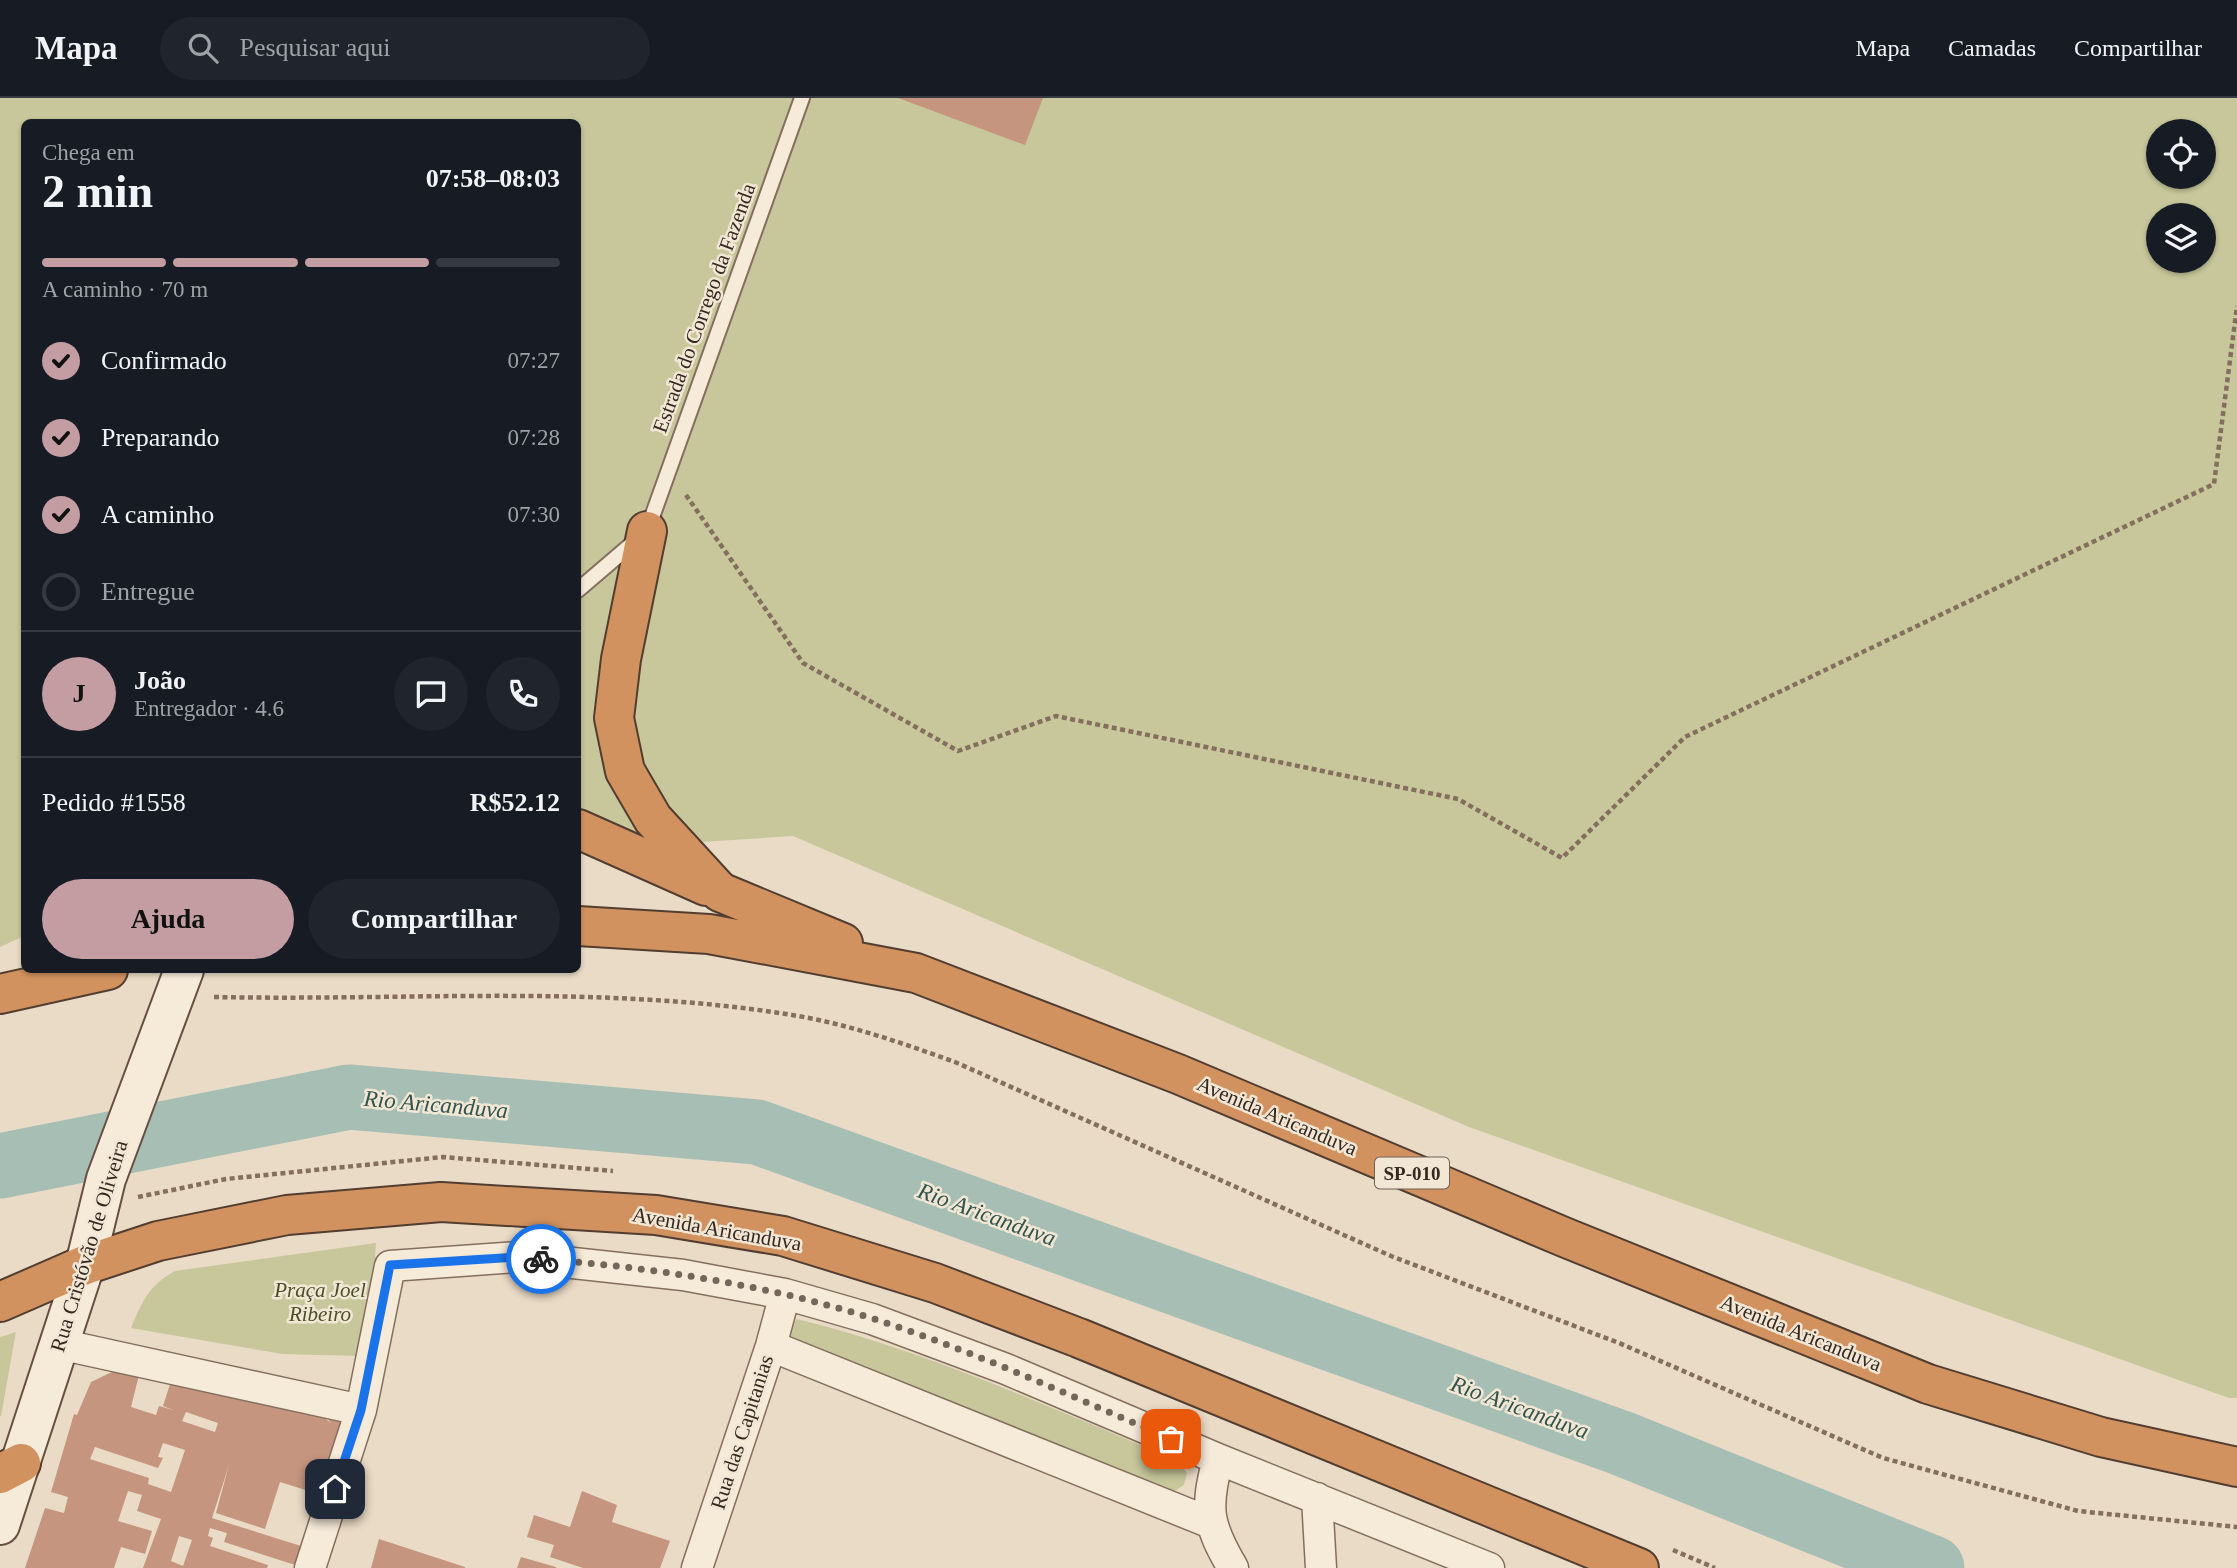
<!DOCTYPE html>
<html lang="pt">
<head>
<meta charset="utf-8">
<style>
  :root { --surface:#171b24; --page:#20242c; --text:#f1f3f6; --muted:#9ea1a6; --line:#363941; --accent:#c49da3 }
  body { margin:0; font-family:"Times New Roman",serif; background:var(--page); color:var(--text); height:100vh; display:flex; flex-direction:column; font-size:26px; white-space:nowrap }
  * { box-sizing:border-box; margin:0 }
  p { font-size:23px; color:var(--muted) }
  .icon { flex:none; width:38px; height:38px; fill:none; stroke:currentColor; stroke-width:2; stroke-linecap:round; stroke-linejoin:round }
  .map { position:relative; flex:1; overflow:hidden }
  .drawer { position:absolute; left:21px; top:21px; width:560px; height:854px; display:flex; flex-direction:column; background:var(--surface); border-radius:10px; box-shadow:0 2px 5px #0004 }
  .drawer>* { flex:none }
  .fabs { position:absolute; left:2146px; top:21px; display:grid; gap:14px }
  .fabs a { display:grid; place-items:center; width:70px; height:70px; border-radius:50%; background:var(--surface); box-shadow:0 2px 5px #0004; font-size:35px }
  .pin { position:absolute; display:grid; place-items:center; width:60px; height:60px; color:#fff; margin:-30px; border-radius:14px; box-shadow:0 4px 10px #0006 }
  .courier { position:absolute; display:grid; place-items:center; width:70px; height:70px; margin:-35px; border:5px solid #1a73e8; border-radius:50%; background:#fff; color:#222; box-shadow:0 2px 9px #0007 }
  .headline em { font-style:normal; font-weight:600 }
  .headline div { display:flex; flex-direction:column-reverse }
  .headline { display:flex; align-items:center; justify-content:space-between; height:119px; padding:0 21px }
  h1 { font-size:46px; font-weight:600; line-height:52px }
  .bar { display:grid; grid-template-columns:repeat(4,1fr); gap:10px 7px; align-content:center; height:84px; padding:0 21px }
  .bar i { height:9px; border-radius:5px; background:var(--line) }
  .bar .current { background:var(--accent) }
  .bar p { grid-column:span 4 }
  .line { display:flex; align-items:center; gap:18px; padding:0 21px; border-top:2px solid var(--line) }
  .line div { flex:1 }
  .round { display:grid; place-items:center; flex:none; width:74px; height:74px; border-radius:37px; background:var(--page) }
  ol { padding:0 21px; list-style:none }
  li { display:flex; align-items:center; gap:21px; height:77px }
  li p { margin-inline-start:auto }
  li .icon { padding:7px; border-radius:50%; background:var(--accent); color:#111; stroke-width:4 }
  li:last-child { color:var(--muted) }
  li i { width:38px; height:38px; border:4px solid var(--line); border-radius:50% }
  .cta { display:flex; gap:14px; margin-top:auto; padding:14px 21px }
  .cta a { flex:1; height:80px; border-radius:42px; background:var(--accent); color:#111; font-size:28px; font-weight:600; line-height:80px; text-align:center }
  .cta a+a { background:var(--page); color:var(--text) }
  header { display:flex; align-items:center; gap:42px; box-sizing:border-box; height:98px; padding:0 35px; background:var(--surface); border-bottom:2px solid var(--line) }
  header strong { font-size:33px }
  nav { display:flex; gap:38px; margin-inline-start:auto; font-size:24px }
  .search { width:490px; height:63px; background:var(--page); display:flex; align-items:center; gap:18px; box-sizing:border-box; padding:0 24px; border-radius:38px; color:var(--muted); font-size:26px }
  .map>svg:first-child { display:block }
</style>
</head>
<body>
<header>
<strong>Mapa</strong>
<div class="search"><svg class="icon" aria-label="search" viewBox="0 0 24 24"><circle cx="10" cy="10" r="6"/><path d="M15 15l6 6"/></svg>Pesquisar aqui</div>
<nav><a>Mapa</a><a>Camadas</a><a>Compartilhar</a></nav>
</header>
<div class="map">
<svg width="2237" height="1470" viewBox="0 0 2237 1470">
  <rect width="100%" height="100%" fill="#eadbc6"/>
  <path fill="#c7c79b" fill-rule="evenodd" d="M0,0H2237V1300H2229L1469,1029L793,738L578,752V24H24V838L0,849ZM2158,33H2203V79H2158ZM2158,117H2203V163H2158Z
    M376,1145L372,1202L358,1258L282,1256L131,1230C142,1204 149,1187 175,1173Z
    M797,1221C928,1253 1053,1311 1177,1362L1187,1375L1184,1387L1170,1396L790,1246L787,1232Z
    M16,1234L1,1318H0V1239Z"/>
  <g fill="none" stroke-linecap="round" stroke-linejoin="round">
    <path stroke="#a7beb5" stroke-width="65" d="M0,1068L349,999L757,1034L1621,1345L1932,1470"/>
  </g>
  <path fill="#c5957f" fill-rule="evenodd" d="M898,0H1043L1025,47Z
    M112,1274L139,1277L131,1309L156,1317L159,1308L173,1312L163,1308L171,1283L308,1308L331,1325L315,1306L354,1316L331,1400L280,1384L265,1431L216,1415L229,1367L212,1420L301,1448L295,1467L224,1444L227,1435L210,1430L208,1438L213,1440L210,1448L268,1467L267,1470H143L161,1421L137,1413L142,1397L128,1393L118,1423L152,1433L145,1456L121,1449L114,1470H25L45,1410L64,1415L68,1399L51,1394L74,1316L77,1317L91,1284ZM186,1314L218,1325L215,1334L182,1323ZM163,1345L185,1352L171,1394L148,1386L149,1380L90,1361L95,1349L158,1370L163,1360L158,1359ZM179,1438L192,1442L183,1468L171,1463Z
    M582,1393L617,1407L612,1424L670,1443L660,1470H583L550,1459L554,1447L527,1439L534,1417L570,1429Z
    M379,1441L465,1469V1470H371Z
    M521,1459L556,1469V1470H517Z"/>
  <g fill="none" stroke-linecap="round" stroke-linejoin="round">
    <defs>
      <path id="lane" d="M578,492L647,433L802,0"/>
      <path id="street" d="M59,1246L361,1312
        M771,1248L1211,1425
        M1218,1361C1205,1410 1207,1426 1233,1470
        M1317,1400L1321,1470
        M310,1470L361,1312L390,1168L518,1159L683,1177L785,1196L872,1221L1006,1271L1218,1361L1489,1470
        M697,1470L771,1248L785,1196"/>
      <path id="secondary" d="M0,1427L85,1167L106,1081L184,872"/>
      <path id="highway" d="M647,433L621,561L614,620L625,673L653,721L720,794L843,845
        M578,731L706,788
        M578,828L709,836L916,875L1178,976L1564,1139L1928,1286L2101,1339L2237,1369
        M0,896L108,872
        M0,1204L85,1167L158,1143L287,1117L441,1104L656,1117L783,1138L935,1185L1079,1240L1639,1470
        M0,1376L21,1365"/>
    </defs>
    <use href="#lane" stroke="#846e5d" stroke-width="18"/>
    <use href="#street" stroke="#846e5d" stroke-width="33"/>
    <use href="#secondary" stroke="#664f41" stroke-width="42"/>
    <use href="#highway" stroke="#523d31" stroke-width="42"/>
    <path stroke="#846e5d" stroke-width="4.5" stroke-dasharray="5 3.5" stroke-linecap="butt" d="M686,397L803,565L958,653L1056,618L1458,701L1562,760L1685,639L2214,386L2237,208
      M214,899C406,903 602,886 792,917C848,926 902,945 955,964L1391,1158L1619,1245L1883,1360L2078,1413L2237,1429
      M138,1099L226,1081L443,1059L613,1073
      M1673,1452L1715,1470"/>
    <use href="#lane" stroke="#f6ead9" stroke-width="14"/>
    <use href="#street" stroke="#f6ead9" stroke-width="30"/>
    <use href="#secondary" stroke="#f6ead9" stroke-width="38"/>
    <use href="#highway" stroke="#d1925f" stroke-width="38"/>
  </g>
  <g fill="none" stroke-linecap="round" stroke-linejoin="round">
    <path stroke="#74675a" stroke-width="7" stroke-dasharray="0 12.6" d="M541,1161C622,1167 703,1178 783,1196C917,1226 1045,1287 1171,1341"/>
    <path stroke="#1a73e8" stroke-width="9" d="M335,1391L361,1312L390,1167L518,1159L541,1161"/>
  </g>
  <g text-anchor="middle" stroke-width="5" stroke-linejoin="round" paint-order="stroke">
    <rect fill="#f2e7d5" stroke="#6e6156" stroke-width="2" x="1375" y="1059.5" width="74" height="31" rx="5"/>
    <g font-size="19" font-weight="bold" fill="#352820">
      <text x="1412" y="1082">SP-010</text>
    </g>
    <g font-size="21" fill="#352820" stroke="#f2e7d5">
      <text transform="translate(704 210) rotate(-70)" y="7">Estrada do Corrego da Fazenda</text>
      <text transform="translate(1277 1018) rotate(23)" y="7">Avenida Aricanduva</text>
      <text transform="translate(717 1131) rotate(10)" y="7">Avenida Aricanduva</text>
      <text transform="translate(89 1148) rotate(-73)" y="7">Rua Cristóvão de Oliveira</text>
      <text transform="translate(1801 1235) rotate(22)" y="7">Avenida Aricanduva</text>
      <text transform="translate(742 1334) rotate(-72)" y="7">Rua das Capitanias</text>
    </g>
    <g font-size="21" font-style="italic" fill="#4a5028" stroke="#f2e7d5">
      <text x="320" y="1199">Praça Joel<tspan x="320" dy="24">Ribeiro</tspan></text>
    </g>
    <g font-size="23" font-style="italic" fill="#31544e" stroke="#f2e7d5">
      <text transform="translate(436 1006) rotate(5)" y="8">Rio Aricanduva</text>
      <text transform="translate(987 1116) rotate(20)" y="8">Rio Aricanduva</text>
      <text transform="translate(1520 1309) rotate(20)" y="8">Rio Aricanduva</text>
    </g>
  </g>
</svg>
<div class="fabs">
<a><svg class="icon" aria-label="locate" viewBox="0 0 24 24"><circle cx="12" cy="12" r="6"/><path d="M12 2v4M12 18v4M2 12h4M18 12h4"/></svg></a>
<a><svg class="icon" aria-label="layers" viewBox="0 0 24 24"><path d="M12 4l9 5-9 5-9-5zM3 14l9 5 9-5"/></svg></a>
</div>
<div class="pin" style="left:1171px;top:1341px;background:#ea580c"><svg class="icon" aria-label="bag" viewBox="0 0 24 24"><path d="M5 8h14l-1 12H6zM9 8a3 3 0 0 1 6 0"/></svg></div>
<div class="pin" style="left:335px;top:1391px;background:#1f2937"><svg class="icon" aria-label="home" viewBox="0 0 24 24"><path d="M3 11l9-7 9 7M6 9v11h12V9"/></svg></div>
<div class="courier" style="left:541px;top:1161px"><svg class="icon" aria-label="bike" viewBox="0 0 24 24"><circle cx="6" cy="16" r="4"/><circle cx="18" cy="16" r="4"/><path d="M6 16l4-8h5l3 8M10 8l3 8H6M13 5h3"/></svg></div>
<section class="drawer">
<div class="headline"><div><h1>2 min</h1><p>Chega em</p></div><em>07:58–08:03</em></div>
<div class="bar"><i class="current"></i><i class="current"></i><i class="current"></i><i></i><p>A caminho · 70 m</p></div>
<ol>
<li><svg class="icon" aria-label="check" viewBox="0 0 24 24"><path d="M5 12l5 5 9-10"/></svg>Confirmado<p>07:27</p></li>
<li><svg class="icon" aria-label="check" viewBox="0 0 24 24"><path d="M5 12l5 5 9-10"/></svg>Preparando<p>07:28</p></li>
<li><svg class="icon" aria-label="check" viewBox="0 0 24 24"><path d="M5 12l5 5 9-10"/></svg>A caminho<p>07:30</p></li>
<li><i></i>Entregue</li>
</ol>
<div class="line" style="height:126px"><b class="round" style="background:var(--accent);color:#111">J</b><div><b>João</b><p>Entregador · 4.6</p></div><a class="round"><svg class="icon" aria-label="chat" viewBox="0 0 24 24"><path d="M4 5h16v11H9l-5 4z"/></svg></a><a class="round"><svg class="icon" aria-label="phone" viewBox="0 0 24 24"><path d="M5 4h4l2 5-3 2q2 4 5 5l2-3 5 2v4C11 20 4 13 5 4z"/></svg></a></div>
<div class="line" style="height:91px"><div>Pedido #1558</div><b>R$52.12</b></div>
<div class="cta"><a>Ajuda</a><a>Compartilhar</a></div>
</section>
</div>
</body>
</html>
